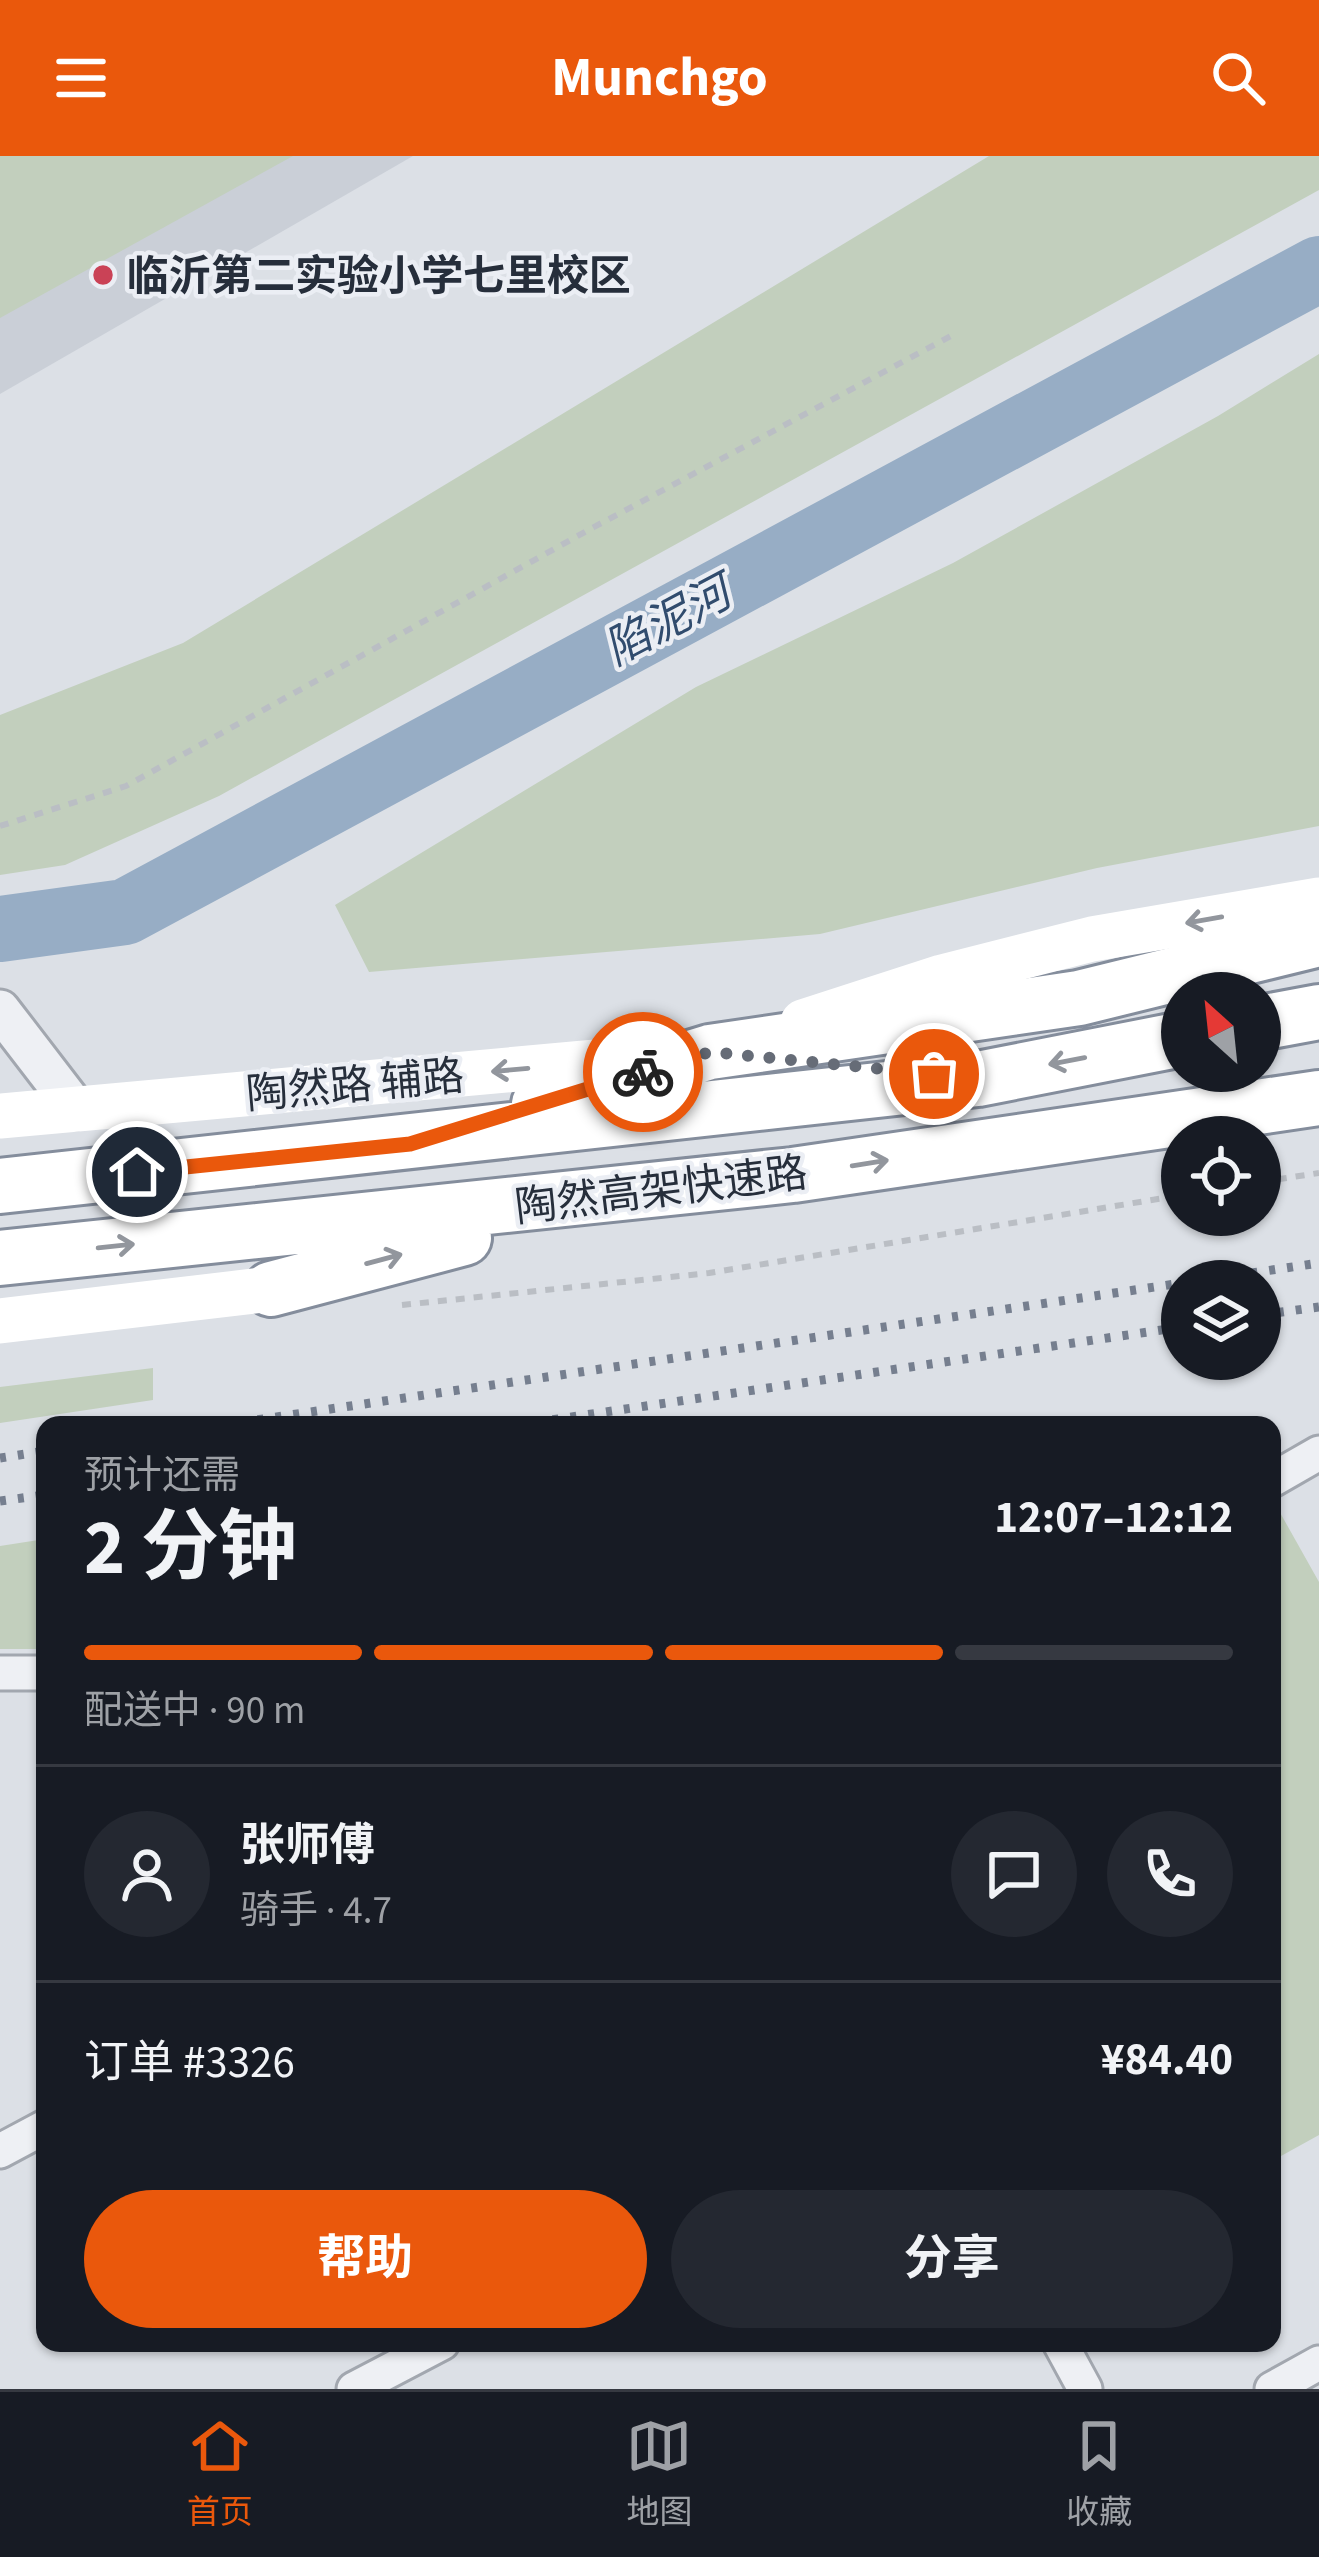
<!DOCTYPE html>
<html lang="zh">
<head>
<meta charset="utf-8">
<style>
  :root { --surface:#171b24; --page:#242831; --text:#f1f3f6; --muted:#9ea1a6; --line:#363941; --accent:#ea580c }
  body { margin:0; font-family:"Source Sans 3","Noto Sans SC",sans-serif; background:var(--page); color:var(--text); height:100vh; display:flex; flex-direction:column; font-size:45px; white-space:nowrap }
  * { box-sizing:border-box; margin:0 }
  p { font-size:39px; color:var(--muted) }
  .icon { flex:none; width:66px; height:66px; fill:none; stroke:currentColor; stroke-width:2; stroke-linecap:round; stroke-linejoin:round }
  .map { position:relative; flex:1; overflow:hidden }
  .side { position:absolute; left:36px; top:1260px; width:1245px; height:936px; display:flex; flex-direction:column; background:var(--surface); border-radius:24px; box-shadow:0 3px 9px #0004 }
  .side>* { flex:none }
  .needle { width:78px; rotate:333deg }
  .controls { position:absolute; left:1161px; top:816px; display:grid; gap:24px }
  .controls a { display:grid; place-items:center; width:120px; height:120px; border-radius:50%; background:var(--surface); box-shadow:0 3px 9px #0004; font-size:60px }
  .pin { position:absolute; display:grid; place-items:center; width:102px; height:102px; color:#fff; margin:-51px; border:6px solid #fff; border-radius:50%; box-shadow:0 3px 12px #0007 }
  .courier { position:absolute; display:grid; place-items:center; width:120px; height:120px; margin:-60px; border:9px solid #ea580c; border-radius:50%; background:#fff; color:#222; box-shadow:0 3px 15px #0007 }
  .head em { font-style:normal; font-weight:700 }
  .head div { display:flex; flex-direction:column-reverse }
  .head { display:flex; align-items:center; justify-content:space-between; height:204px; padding:0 48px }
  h1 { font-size:78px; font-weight:700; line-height:90px }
  .bar { display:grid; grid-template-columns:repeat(4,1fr); gap:18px 12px; align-content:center; height:144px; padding:0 48px }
  .bar i { height:15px; border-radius:9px; background:var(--line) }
  .bar .on { background:var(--accent) }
  .bar p { grid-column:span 4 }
  .line { display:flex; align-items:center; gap:30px; padding:0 48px; border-top:3px solid var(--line) }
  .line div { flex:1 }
  .round { display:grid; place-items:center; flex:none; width:126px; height:126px; border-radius:63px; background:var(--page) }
  .cta { display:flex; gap:24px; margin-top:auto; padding:24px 48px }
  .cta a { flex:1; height:138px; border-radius:72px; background:var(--accent); color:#fff; font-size:48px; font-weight:700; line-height:138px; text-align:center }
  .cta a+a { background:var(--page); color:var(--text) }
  header { display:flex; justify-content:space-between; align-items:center; height:156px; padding:0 48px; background:var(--accent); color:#fff; font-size:54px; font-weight:700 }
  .tab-bar { display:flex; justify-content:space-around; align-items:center; height:168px; border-top:3px solid var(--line); background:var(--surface); font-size:33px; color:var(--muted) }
  .tab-bar a { display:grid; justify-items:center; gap:6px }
  .tab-bar .on { color:var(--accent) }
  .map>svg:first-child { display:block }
</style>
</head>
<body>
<header><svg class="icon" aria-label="menu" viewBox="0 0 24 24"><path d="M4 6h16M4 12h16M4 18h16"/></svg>Munchgo<svg class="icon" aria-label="search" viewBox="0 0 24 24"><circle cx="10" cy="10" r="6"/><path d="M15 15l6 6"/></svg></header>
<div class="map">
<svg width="1319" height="2233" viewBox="0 0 1319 2233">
  <rect width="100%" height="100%" fill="#dce0e6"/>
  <path fill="#cacfd7" d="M0,0H413L0,238Z"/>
  <path fill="#c2cfbd" d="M0,0H293L0,162Z
    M989,0H1319V34L219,640L65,709L0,719V559L183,487Z
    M1319,198V670L1097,712L820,778L369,816L335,749L696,531L953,407L1218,260Z
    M153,1212V1244L0,1267V1231Z
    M1278,1353L1319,1426V1979L1272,2005V1356Z
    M45,1383V1493H0V1390Z"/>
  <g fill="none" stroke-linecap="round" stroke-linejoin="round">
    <path stroke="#97adc5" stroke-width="66" d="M0,773L125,756L1319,113"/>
    <defs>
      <path id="minor" d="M1272,1324L1319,1297
        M0,1517H45
        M0,1995L45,1971
        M1060,2187L1085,2233
        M354,2233L442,2187
        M1272,2233L1319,2207"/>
      <path id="tertiary" d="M0,854L76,953"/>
      <path id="trunk" d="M1260,867L1319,856
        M539,948L710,896L1079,842L1319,783
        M0,1030L978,923L1182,883
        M0,1102L793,1019L1319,942
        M271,1133L464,1082"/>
    </defs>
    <use href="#minor" stroke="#a2a7af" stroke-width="39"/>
    <use href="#tertiary" stroke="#a2a7af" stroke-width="45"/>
    <use href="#trunk" stroke="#848d9c" stroke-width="60"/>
    <path stroke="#babec4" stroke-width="6" stroke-dasharray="9 9" stroke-linecap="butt" d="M0,670L126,630L594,371L951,180
      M1260,1026L1319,1017
      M402,1149L709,1117L1182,1039"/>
    <use href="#minor" stroke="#eef0f4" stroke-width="33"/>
    <use href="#tertiary" stroke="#eef0f4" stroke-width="39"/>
    <path stroke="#fff" stroke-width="45" d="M803,866L942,821L1092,783L1319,744
      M0,960L640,902
      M0,1165L271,1133"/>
    <use href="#trunk" stroke="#fff" stroke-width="54"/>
    <path stroke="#767f8f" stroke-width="9" stroke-dasharray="6 12" stroke-linecap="butt" d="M1198,1125L1319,1107
      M1260,1159L1319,1151
      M222,1269L1182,1127
      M517,1269L1182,1171
      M0,1302L45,1295
      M0,1345L45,1339"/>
  </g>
  <defs><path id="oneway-shaft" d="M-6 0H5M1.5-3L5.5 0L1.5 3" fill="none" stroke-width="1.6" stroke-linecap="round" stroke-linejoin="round" transform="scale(3)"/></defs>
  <g stroke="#92969d">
    <use href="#oneway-shaft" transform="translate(1204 764) rotate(170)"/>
    <use href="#oneway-shaft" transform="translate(1067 905) rotate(169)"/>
    <use href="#oneway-shaft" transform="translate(510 914) rotate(175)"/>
    <use href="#oneway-shaft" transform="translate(870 1007) rotate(-9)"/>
    <use href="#oneway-shaft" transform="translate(116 1090) rotate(-6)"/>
    <use href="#oneway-shaft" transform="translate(384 1103) rotate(-15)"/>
  </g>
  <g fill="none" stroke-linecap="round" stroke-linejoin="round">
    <path stroke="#666c77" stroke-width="12" stroke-dasharray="0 21.6" d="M643,916L710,896L934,918"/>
    <path stroke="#ea580c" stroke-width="15" d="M137,1016L410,988L643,916"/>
  </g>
  <circle fill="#ca4256" stroke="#ebeef4" stroke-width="4.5" cx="103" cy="119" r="12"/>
  <g text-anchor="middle" stroke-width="9" stroke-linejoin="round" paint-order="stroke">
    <g font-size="42" font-weight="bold" fill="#262e3b" stroke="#ebeef4" text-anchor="start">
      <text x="127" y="134">临沂第二实验小学七里校区</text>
    </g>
    <g font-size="42" fill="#262e3b" stroke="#ebeef4">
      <text transform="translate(355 928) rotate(-5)" y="15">陶然路 辅路</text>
      <text transform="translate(661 1033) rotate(-7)" y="15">陶然高架快速路</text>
    </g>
    <g font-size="45" font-style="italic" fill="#314c6e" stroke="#ebeef4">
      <text transform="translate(667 464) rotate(-28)" y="16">陷泥河</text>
    </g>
  </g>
</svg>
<div class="controls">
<a><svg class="needle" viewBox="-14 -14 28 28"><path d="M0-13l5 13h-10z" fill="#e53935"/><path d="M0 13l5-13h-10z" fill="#9ea1a6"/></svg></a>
<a><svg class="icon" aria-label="locate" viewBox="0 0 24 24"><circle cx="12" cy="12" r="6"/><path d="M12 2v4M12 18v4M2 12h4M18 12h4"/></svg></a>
<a><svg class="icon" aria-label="layers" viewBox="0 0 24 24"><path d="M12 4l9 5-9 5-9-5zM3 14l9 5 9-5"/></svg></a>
</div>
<div class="pin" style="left:934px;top:918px;background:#ea580c"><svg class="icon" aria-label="bag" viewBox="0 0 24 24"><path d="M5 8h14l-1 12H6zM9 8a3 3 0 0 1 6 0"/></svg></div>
<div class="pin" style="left:137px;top:1016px;background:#1f2937"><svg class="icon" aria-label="home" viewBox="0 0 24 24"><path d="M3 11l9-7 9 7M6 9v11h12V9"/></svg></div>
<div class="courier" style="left:643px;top:916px"><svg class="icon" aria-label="bike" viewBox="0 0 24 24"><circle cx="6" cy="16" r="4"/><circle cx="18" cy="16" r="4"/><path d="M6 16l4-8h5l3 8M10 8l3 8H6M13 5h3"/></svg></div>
<section class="side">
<div class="head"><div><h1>2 分钟</h1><p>预计还需</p></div><em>12:07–12:12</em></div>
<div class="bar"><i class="on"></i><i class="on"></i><i class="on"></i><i></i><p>配送中 · 90 m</p></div>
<div class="line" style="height:216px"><a class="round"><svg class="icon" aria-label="person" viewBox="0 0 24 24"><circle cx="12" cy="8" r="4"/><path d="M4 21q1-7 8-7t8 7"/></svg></a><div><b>张师傅</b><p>骑手 · 4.7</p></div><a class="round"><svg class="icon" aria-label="chat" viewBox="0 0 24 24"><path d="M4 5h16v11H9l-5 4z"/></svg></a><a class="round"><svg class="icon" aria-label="phone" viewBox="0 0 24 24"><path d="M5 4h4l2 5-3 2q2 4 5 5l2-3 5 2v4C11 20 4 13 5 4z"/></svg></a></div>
<div class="line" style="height:156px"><div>订单 #3326</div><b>¥84.40</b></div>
<div class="cta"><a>帮助</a><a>分享</a></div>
</section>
</div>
<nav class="tab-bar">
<a class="on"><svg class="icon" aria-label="home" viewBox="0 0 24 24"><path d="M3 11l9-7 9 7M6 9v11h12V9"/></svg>首页</a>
<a><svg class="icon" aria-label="map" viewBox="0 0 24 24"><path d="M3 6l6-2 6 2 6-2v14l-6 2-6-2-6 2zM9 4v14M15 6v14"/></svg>地图</a>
<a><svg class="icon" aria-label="saved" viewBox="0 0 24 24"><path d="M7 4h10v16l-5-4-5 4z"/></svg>收藏</a>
</nav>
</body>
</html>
